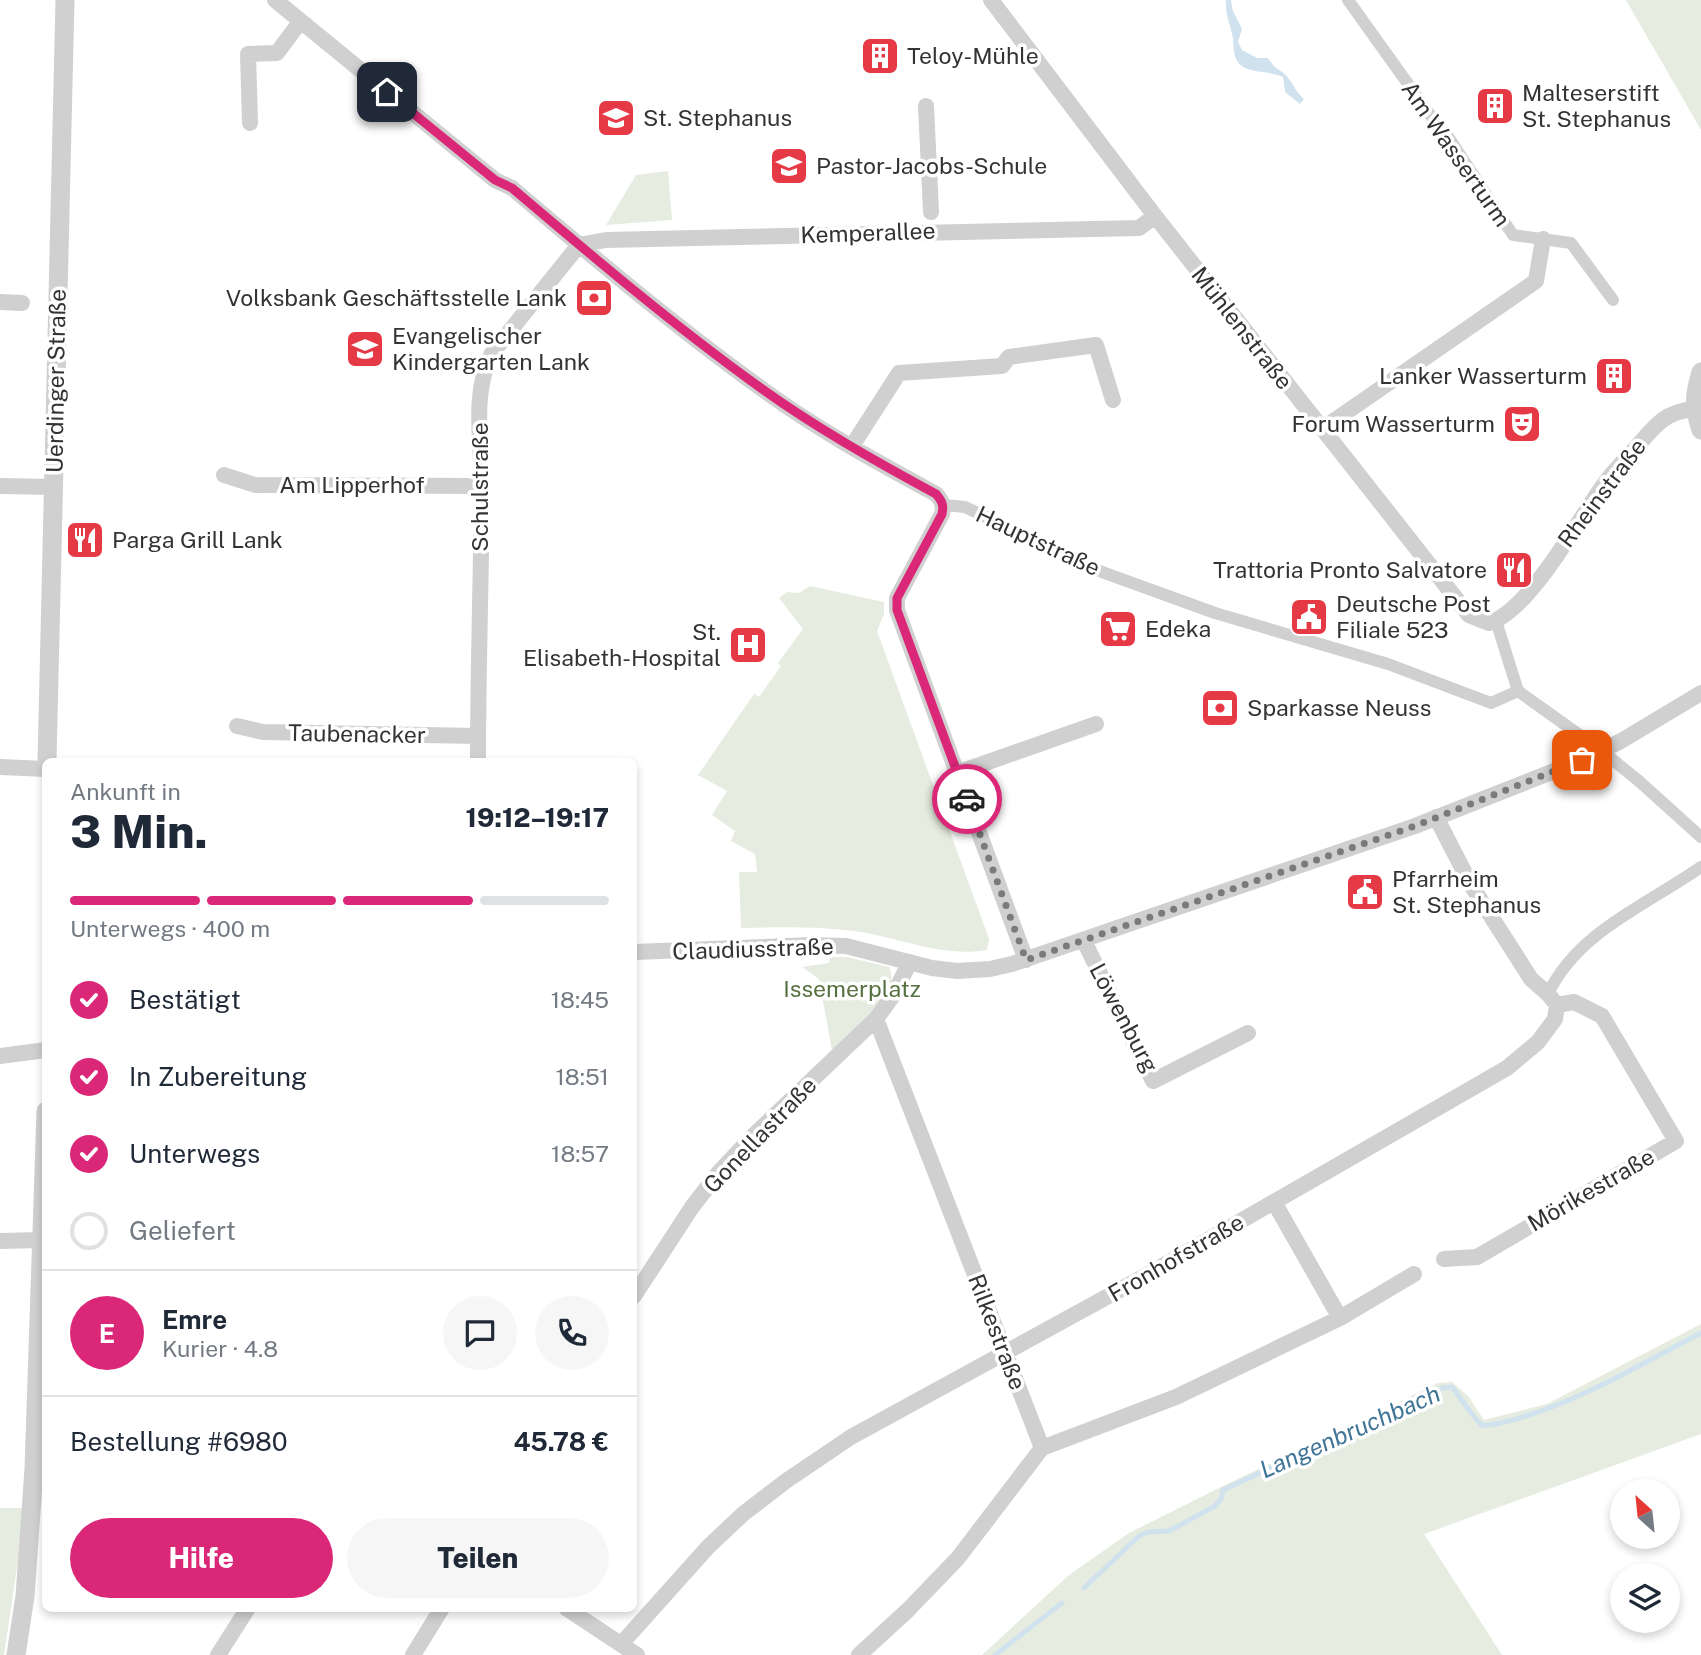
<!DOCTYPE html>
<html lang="de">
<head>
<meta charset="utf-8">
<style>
  :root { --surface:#fff; --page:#f6f6f7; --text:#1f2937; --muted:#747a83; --line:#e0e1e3; --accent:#db2777 }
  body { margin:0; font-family:"Public Sans",sans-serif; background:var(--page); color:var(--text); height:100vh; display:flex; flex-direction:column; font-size:26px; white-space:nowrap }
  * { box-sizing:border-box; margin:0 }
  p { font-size:23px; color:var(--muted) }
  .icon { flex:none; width:38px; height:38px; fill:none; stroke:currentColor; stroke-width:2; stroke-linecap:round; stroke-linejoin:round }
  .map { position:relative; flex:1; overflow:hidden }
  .details { position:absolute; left:42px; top:758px; width:595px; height:854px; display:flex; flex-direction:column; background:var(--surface); border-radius:10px; box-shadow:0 4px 10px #0003 }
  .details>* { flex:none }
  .needle { width:46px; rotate:333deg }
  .fabs { position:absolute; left:1610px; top:1479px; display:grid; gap:14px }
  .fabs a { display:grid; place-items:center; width:70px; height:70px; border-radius:50%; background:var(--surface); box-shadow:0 4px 10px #0003; font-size:35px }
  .pin { position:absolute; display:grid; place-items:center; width:60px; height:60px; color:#fff; margin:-30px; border-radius:14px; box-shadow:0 4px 10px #0006 }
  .courier { position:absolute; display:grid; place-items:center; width:70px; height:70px; margin:-35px; border:5px solid #db2777; border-radius:50%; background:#fff; color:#222; box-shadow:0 2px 9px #0007 }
  .head em { font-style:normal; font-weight:800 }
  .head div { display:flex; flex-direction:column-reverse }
  .head { display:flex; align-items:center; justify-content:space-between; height:119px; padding:0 28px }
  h1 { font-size:46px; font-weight:800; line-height:52px }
  .bar { display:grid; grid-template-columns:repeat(4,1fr); gap:10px 7px; align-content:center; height:84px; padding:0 28px }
  .bar i { height:9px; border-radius:5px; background:var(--line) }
  .bar .on { background:var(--accent) }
  .bar p { grid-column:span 4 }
  .line { display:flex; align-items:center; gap:18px; padding:0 28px; border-top:2px solid var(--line) }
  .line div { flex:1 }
  .round { display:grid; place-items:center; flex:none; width:74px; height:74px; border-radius:37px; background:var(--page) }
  ol { padding:0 28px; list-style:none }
  li { display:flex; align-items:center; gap:21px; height:77px }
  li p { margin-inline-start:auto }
  li .icon { padding:7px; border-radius:50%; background:var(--accent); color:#fff; stroke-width:4 }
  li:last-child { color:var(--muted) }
  li i { width:38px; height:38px; border:4px solid var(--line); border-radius:50% }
  .action { display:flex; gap:14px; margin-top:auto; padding:14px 28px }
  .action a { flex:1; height:80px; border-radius:42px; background:var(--accent); color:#fff; font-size:28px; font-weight:800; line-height:80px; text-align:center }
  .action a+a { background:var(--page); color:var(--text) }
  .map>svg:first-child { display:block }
</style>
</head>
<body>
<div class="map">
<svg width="1701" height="1655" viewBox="0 0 1701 1655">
  <rect width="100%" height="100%" fill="#fff"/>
  <path fill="#e6ecdf" d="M1626,0H1701V130Z
    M668,171L672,220L606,225L636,175Z
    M810,586L884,602V614L877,631L989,939L987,950C940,958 900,937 854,931C816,926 779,927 741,928L739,872H757L755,854L731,841L735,831L712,815L727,791L698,775L754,694L759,697L781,666L778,663L803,629L779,598L787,592L799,593Z
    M830,957H847L889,967C903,995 851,1034 832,1050L819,979L802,967L829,963Z
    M1701,1324V1434L1424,1534L1502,1655H982L1069,1575L1129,1533L1221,1487L1438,1383L1452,1382L1468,1396L1484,1420L1547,1404Z
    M0,1508H22L20,1547L4,1655H0Z"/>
  <path fill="#cfe2ee" d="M1226,0H1231L1233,11L1242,29L1238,42L1242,50L1257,58H1268C1275,71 1282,69 1289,79C1294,86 1297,93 1304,99L1300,104L1285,92L1283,77C1270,71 1256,73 1245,68C1233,62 1234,50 1233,38C1230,24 1225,15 1226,0Z"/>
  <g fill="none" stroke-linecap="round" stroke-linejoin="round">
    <path stroke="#cfe2ee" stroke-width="5" d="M1084,1588L1139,1536L1148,1532L1169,1531L1215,1506L1221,1499L1223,1490L1442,1388L1452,1387C1458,1394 1478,1424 1482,1425C1489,1427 1502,1422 1509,1421C1577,1403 1639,1365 1701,1333
      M995,1655L1062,1603"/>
    <path stroke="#d0d0d0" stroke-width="12" d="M1348,0L1436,123L1445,132L1513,235L1571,243L1613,300
      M944,505L965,507L1102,572L1215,613L1388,664L1491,703L1518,691
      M1496,621L1518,691L1602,751L1640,782L1701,837
      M1548,994C1578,931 1647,905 1701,867"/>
    <path stroke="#d0d0d0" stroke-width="16" d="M275,0L495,180L512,188C592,256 672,324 758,386C813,427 875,461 936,494C942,501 944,505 942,514L897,598V610L1026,960
      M991,0L1155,216L1469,615L1489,623C1528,612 1578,521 1602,487C1611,474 1623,462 1634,450C1654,427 1663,412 1694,409
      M926,106L931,212
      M250,123L248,54L277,53L300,22
      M579,245L606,240L1139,228L1155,216
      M0,302L22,303
      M1322,429L1536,281L1543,239
      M852,446L899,373L1002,366L1009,357L1096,345L1113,400
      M224,475L255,485L482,486
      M0,486L54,487
      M237,726L263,732L478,736
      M478,761C478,671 481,580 482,489C482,444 471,394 492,353L579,245
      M0,767L46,769
      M957,773L1096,724
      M1084,941L1153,1081L1248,1033
      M634,952L812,945L846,946L932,968L957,971L990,969L1012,964L1415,826L1582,760L1621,741L1701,693
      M0,1056L46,1050
      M1274,1202L1340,1318
      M0,1241L40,1240
      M1444,1259L1477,1257L1676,1141L1602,1016L1574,1002L1557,1005
      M634,1296L692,1207L720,1171L755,1134L876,1019
      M1042,1448L1176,1397L1340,1318L1414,1274
      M566,1608L637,1655
      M622,1643L708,1547L743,1514L786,1481L851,1437L1145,1276L1507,1068L1538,1042L1555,1019L1557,1005L1548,994L1531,979L1471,885L1436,817
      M218,1655L248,1608
      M413,1655L442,1608
      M859,1655L908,1610L958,1558L1042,1448L876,1019L892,997L910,962"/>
    <path stroke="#d0d0d0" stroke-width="19" d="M1701,372C1694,396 1693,407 1701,430
      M47,761L65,0
      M16,1655L25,1596L34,1469L46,1111"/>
  </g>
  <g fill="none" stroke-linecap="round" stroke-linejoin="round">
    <path stroke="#7a7a7a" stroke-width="7" stroke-dasharray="0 12.6" d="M967,799L1026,960L1415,826L1582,760"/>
    <path stroke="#db2777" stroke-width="9" d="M387,92L495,180L512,188C592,256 672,324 758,386C813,426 875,461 936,494C942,501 944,505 942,514L897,598V610L967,799"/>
  </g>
  <defs>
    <symbol id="building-square" viewBox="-11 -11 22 22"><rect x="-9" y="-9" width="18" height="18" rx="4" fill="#e63946" stroke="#fff"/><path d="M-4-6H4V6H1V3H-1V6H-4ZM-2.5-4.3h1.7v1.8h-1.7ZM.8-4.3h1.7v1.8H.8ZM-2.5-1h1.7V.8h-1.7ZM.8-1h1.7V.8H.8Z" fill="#fff"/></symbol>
    <symbol id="school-square" viewBox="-11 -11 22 22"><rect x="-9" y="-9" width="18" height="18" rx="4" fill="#e63946" stroke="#fff"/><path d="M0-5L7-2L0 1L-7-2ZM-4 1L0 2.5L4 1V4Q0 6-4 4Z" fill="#fff"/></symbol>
    <symbol id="bank-square" viewBox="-11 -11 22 22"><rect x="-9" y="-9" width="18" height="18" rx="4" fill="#e63946" stroke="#fff"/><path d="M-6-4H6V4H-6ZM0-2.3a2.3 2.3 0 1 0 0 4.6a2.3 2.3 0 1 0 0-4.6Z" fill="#fff"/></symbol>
    <symbol id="theatre-square" viewBox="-11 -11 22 22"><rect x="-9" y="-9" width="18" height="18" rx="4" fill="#e63946" stroke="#fff"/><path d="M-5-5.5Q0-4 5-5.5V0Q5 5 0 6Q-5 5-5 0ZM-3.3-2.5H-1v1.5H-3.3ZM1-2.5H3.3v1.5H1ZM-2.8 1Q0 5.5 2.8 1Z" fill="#fff"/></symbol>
    <symbol id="restaurant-square" viewBox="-11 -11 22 22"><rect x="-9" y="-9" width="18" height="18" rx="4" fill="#e63946" stroke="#fff"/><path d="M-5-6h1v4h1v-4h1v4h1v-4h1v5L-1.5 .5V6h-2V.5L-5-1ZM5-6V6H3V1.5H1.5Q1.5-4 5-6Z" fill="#fff"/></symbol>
    <symbol id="civic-square" viewBox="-11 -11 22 22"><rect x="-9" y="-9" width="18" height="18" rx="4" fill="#e63946" stroke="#fff"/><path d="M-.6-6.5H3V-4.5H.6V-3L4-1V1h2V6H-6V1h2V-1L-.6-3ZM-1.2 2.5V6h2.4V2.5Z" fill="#fff"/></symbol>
    <symbol id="supermarket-square" viewBox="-11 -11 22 22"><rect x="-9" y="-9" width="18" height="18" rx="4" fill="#e63946" stroke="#fff"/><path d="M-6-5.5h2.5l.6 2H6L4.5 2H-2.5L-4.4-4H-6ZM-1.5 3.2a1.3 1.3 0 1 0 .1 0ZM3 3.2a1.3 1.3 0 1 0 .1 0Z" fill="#fff"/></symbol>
    <symbol id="hospital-square" viewBox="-11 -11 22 22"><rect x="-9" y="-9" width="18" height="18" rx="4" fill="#e63946" stroke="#fff"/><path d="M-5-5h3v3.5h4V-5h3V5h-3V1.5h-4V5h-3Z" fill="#fff"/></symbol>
  </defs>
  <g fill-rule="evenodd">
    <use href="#building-square" x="858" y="34" width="44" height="44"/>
    <use href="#building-square" x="1473" y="84" width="44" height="44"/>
    <use href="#school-square" x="594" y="96" width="44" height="44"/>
    <use href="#school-square" x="767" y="144" width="44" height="44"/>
    <use href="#bank-square" x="572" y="276" width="44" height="44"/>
    <use href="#school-square" x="343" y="327" width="44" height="44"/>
    <use href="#building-square" x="1592" y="354" width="44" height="44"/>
    <use href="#theatre-square" x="1500" y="402" width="44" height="44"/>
    <use href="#restaurant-square" x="63" y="518" width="44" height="44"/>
    <use href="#restaurant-square" x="1492" y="548" width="44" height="44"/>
    <use href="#civic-square" x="1287" y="595" width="44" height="44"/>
    <use href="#supermarket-square" x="1096" y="607" width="44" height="44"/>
    <use href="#hospital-square" x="726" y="623" width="44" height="44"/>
    <use href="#bank-square" x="1198" y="686" width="44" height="44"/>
    <use href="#civic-square" x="1343" y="870" width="44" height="44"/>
  </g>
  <g text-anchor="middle" stroke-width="7" stroke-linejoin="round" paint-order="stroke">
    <g font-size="23" fill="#333" stroke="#fff" text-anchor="start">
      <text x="907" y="64">Teloy-Mühle</text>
      <text x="1522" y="101">Malteserstift<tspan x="1522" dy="26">St. Stephanus</tspan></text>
      <text x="643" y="126">St. Stephanus</text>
      <text x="816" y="174">Pastor-Jacobs-Schule</text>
      <text x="567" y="306" text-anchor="end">Volksbank Geschäftsstelle Lank</text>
      <text x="392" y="344">Evangelischer<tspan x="392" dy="26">Kindergarten Lank</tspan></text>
      <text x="1587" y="384" text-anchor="end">Lanker Wasserturm</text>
      <text x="1495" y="432" text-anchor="end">Forum Wasserturm</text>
      <text x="112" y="548">Parga Grill Lank</text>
      <text x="1487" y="578" text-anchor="end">Trattoria Pronto Salvatore</text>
      <text x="1336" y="612">Deutsche Post<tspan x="1336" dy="26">Filiale 523</tspan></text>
      <text x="1145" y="637">Edeka</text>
      <text x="721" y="640" text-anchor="end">St.<tspan x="721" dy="26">Elisabeth-Hospital</tspan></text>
      <text x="1247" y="716">Sparkasse Neuss</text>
      <text x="1392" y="887">Pfarrheim<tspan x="1392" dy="26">St. Stephanus</tspan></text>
    </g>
    <g font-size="23" fill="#333" stroke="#fff">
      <text transform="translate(1456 154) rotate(55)" y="8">Am Wasserturm</text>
      <text transform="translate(868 233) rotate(-2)" y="8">Kemperallee</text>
      <text transform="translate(1242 328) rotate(52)" y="8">Mühlenstraße</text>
      <text transform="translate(56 381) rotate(-89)" y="8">Uerdinger Straße</text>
      <text x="352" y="493">Am Lipperhof</text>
      <text transform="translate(480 487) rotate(-90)" y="8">Schulstraße</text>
      <text transform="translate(1602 493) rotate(-53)" y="8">Rheinstraße</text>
      <text transform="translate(1038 541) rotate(25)" y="8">Hauptstraße</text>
      <text transform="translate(357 734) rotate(1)" y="8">Taubenacker</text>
      <text transform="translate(753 949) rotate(-2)" y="8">Claudiusstraße</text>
      <text transform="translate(1124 1018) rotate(62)" y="8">Löwenburg</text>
      <text transform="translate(760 1135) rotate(-46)" y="8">Gonellastraße</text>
      <text transform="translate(1591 1190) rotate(-30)" y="8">Mörikestraße</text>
      <text transform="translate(1176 1258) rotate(-30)" y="8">Fronhofstraße</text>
      <text transform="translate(997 1332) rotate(69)" y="8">Rilkestraße</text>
    </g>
    <g font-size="23" fill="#56703f" stroke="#fff">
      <text x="852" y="997">Issemerplatz</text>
    </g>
    <g font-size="24" font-style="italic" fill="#3f7597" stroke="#fff">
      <text transform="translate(1350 1432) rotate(-24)" y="8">Langenbruchbach</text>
    </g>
  </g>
</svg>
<div class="fabs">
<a><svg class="needle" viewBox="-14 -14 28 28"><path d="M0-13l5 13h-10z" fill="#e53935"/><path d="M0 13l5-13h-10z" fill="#747a83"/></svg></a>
<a><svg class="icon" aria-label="layers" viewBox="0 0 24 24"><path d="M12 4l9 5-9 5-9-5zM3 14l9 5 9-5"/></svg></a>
</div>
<div class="pin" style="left:1582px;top:760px;background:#ea580c"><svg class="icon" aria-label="bag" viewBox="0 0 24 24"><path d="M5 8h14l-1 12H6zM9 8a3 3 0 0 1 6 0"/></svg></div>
<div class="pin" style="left:387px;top:92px;background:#1f2937"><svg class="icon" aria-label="home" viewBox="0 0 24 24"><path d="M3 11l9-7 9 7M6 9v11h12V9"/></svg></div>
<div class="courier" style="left:967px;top:799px"><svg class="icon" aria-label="car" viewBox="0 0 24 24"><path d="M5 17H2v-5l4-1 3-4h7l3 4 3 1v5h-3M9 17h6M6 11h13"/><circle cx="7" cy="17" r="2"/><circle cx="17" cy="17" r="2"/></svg></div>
<section class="details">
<div class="head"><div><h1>3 Min.</h1><p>Ankunft in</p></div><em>19:12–19:17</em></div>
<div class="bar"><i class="on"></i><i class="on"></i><i class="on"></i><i></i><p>Unterwegs · 400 m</p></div>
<ol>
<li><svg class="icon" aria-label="check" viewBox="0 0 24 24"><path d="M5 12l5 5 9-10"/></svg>Bestätigt<p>18:45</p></li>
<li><svg class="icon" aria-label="check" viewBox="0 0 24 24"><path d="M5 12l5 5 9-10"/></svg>In Zubereitung<p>18:51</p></li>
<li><svg class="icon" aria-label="check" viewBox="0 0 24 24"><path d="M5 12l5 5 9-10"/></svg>Unterwegs<p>18:57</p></li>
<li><i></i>Geliefert</li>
</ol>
<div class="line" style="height:126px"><b class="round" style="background:var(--accent);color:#fff">E</b><div><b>Emre</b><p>Kurier · 4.8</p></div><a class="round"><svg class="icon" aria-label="chat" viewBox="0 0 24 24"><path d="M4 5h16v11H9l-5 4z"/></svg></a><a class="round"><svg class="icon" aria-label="phone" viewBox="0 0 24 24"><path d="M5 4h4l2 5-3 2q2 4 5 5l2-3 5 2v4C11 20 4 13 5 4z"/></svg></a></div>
<div class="line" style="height:91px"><div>Bestellung #6980</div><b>45.78 €</b></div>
<div class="action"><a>Hilfe</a><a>Teilen</a></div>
</section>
</div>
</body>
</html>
